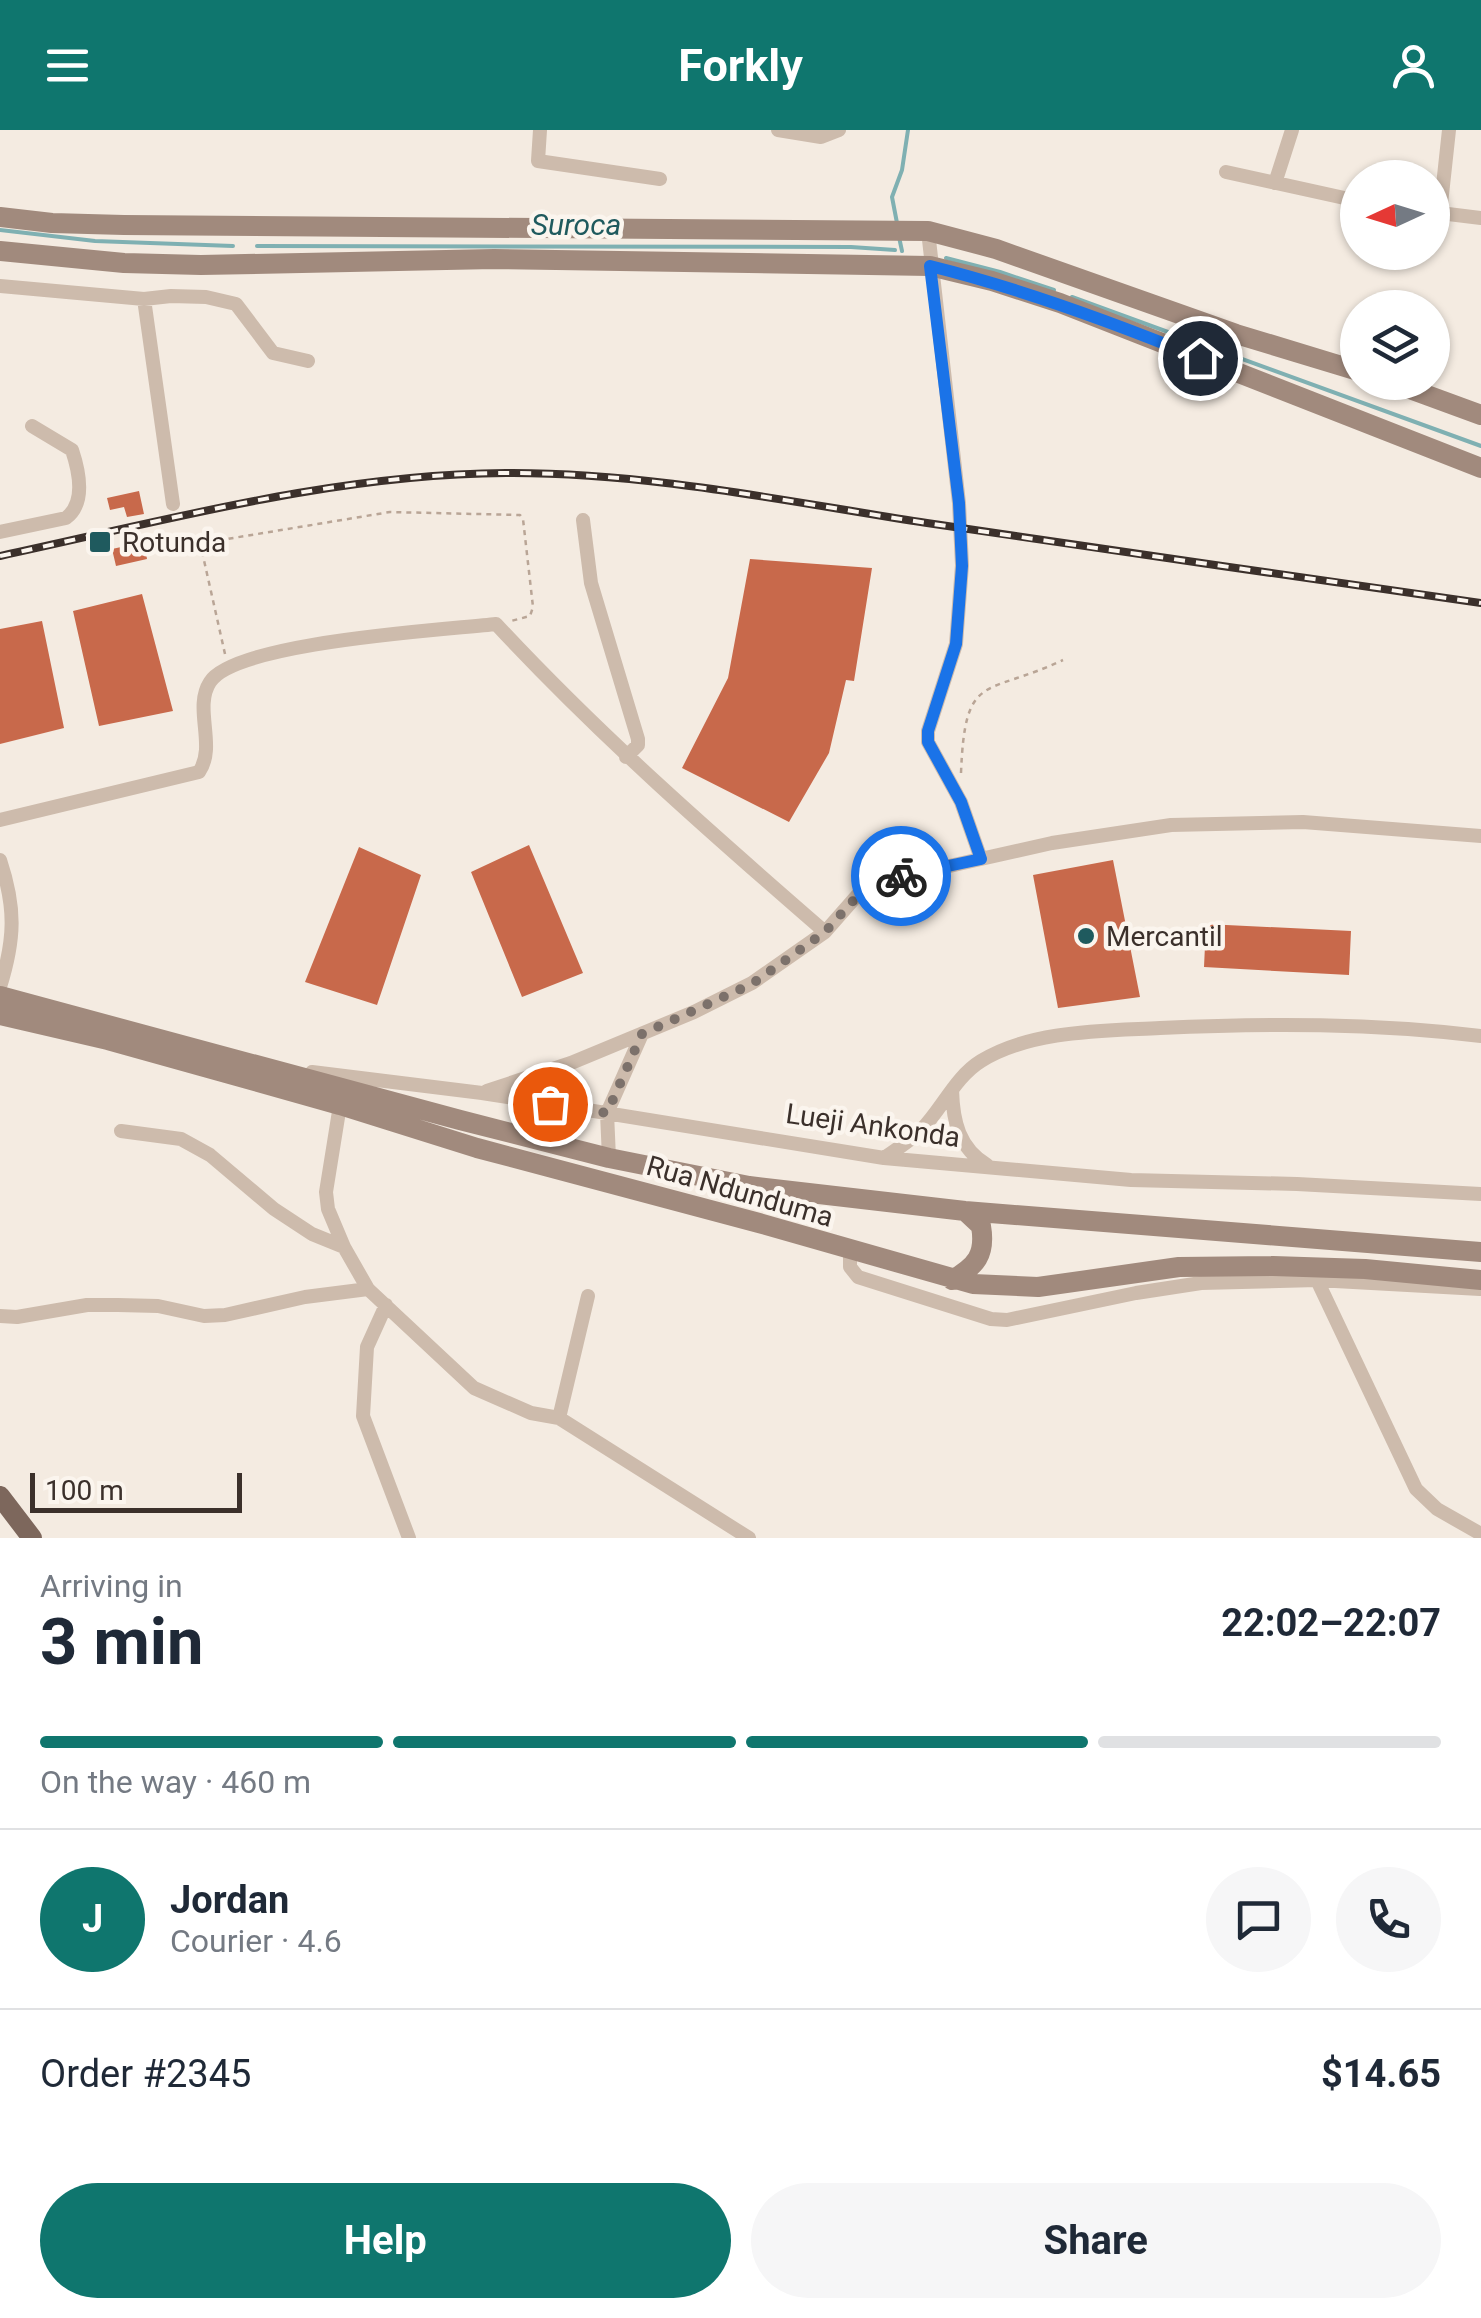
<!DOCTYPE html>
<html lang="en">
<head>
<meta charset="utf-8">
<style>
  :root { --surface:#fff; --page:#f6f6f7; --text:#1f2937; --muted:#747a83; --line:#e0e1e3; --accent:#0f766e }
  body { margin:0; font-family:Roboto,sans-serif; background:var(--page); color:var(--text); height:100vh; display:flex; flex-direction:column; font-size:38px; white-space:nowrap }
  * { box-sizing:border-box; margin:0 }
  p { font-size:32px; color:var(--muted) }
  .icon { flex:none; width:55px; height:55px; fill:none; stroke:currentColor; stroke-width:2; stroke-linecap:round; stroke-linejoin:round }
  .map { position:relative; height:1408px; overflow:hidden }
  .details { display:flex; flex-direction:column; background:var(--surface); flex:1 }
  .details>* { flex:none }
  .needle { width:65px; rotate:266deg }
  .tools { position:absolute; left:1340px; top:30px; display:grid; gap:20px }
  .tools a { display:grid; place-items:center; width:110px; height:110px; border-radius:50%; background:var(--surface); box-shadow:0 2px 8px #0004; font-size:50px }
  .scale { position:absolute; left:30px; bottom:25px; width:212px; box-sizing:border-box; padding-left:10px; border:5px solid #3b302b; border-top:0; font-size:28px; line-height:35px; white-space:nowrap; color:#3b302b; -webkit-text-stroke:8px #fbf5ee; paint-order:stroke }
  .pin { position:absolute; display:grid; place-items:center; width:85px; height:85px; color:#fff; margin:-42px; border:5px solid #fff; border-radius:50%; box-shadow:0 2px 10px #0007 }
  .courier { position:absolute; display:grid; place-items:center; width:100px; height:100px; margin:-50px; border:8px solid #1a73e8; border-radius:50%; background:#fff; color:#222; box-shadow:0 2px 12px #0007 }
  .overview em { font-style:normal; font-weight:700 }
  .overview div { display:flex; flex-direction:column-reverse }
  .overview { display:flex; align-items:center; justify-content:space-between; height:170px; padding:0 40px }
  h1 { font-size:65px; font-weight:700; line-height:75px }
  .bar { display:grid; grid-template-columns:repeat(4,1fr); gap:15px 10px; align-content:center; height:120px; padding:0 40px }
  .bar i { height:12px; border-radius:8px; background:var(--line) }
  .bar .current { background:var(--accent) }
  .bar p { grid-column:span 4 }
  .line { display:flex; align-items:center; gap:25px; padding:0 40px; border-top:2px solid var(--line) }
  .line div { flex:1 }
  .round { display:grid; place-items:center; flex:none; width:105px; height:105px; border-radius:52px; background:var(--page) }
  .cta { display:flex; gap:20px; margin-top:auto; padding:20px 40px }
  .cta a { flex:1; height:115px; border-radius:60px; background:var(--accent); color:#fff; font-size:40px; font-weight:700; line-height:115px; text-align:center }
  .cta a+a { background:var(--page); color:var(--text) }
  header { display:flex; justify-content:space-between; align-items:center; height:130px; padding:0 40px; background:var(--accent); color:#fff; font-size:45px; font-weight:700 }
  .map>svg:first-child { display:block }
</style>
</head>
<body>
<header><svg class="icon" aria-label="menu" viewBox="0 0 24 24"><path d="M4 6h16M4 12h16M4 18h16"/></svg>Forkly<svg class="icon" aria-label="person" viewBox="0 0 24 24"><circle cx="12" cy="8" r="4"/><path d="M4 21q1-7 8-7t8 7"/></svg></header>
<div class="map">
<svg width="1481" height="1408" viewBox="0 0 1481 1408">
  <rect width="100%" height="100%" fill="#f4ebe1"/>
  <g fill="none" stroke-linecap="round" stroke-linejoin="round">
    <path stroke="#7fb0b2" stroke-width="4" d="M897,93L892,67L902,40L908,0
      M0,100L95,111L233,116
      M899,107L902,121
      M257,116L851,117L895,120
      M946,128L1000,142L1054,160
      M1072,167L1481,316"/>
  </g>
  <path fill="#c8694b" d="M139,361L144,384L127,387L124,377L110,380L107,368Z
    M144,412L147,429L116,436L112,419Z
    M750,429L872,438L854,551L846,550L829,623L789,692L682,638L728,548Z
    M142,464L173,581L99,596L73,481Z
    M42,491L64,598L0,614V499Z
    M529,715L583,843L522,867L471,742Z
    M359,717L421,745L377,875L305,852Z
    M1113,730L1140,867L1058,878L1033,745Z
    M1206,794L1351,801L1349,845L1204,837Z"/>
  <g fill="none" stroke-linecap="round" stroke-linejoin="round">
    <path stroke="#b9a596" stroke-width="2.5" stroke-dasharray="5 5" stroke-linecap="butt" d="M225,524L201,417L203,413L390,382L520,385L523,389L533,477L530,486L511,491
      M961,643C965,540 985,567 1063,530"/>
    <path stroke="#cdbbac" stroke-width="14" d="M540,0L538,31L660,49
      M778,0L821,7L839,0
      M1226,42L1358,71
      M1275,53L1292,0
      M1432,82L1481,88
      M1440,83L1449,0
      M928,101L959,373L962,435L956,514L928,601V612L961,672L981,729
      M0,156L144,169L171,166L206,167L236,174L273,223L308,231
      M144,169L173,374
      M583,390L591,453L638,609V615L626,627
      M0,402L66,388C86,373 79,341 72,320L32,296
      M0,690L199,642C217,616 193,578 210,552C235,512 444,500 496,494C599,605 711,703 825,802
      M0,730C16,778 15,809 0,857
      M312,942L482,963L884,1028L1131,1050L1297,1054L1481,1064
      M952,960C953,992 959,1018 987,1035
      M487,961L571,933L694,882L752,853L825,802L861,761L887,750L1052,713L1171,695L1303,692L1481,706
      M340,975L326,1062L328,1079L344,1117L368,1159L474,1258L531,1283L559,1288L749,1408
      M121,1001L181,1009L210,1025L274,1079L312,1104L344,1117
      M609,1028L607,983L642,904
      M884,1028C897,1019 910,1011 921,1000C942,979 955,947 981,931C1031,900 1103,901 1160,898C1268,893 1373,893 1481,906
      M850,1121V1137L858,1147L991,1189L1007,1190L1136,1163L1201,1153L1317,1150L1480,1159
      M1317,1150L1416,1359L1437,1379L1481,1404
      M386,1175L367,1217L363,1286L409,1408
      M0,1186L17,1187L87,1175H118L158,1176L204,1186L225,1185L305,1167L368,1159
      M559,1288L588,1166"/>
    <path stroke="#a18a7d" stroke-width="20" d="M0,87L52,93L124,95L928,101L996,119L1236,204L1358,241
      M0,121L124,133L201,135L494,129L930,136L992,151L1060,173L1481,338
      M1391,252L1481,285
      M0,866L460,990L609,1028L749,1056L965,1081L1481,1122
      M0,885L108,910L340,975L477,1018L759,1093L973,1154L1038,1157L1179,1137L1273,1136L1365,1139L1481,1150
      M952,1150C976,1136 986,1125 981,1096L965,1081"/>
    <path stroke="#7d675c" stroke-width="20" d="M0,1366L32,1408"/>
    <defs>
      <path id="rail" d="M0,426C168,390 334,344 506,343C647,342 789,372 927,393C1112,421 1296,446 1481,473"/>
    </defs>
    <use href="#rail" stroke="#3b302b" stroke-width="8"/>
    <use href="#rail" stroke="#fbf5ee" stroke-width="4" stroke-dasharray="11" stroke-linecap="butt"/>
  </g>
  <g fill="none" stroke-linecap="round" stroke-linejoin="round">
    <path stroke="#7c716b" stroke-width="10" stroke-dasharray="0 18" d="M550,974L607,983L642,904L752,854L825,802L861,762L901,746"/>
    <path stroke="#1a73e8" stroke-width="12" d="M901,746L981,729L961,672L928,612V601L956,514L962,436L959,373L930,136C1023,159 1112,192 1200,228"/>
  </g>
  <g fill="#1f5a5e" stroke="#fbf5ee" stroke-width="4">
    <rect x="88" y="400" width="24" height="24" rx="5"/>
    <circle cx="1086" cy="806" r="10"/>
  </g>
  <g text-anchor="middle" stroke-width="9" stroke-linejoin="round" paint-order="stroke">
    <g font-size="28" fill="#3b302b" stroke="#fbf5ee" text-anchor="start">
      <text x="122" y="422">Rotunda</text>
      <text x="1106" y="816">Mercantil</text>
    </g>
    <g font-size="28" fill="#3b302b" stroke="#fbf5ee">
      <text transform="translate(873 995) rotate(8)" y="10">Lueji Ankonda</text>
      <text transform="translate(740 1061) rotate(16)" y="10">Rua Ndunduma</text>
    </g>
    <g font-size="30" font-style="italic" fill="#1f5a5e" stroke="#fbf5ee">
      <text x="576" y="105">Suroca</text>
    </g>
  </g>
</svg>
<div class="tools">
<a><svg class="needle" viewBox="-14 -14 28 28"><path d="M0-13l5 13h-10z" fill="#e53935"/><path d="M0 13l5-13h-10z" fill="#747a83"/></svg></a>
<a><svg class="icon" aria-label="layers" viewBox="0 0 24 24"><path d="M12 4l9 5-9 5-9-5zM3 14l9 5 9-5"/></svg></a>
</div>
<div class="scale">100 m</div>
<div class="pin" style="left:550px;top:974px;background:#ea580c"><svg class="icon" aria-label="bag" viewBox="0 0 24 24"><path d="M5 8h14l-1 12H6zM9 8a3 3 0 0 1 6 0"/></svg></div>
<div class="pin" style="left:1200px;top:228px;background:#1f2937"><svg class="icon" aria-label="home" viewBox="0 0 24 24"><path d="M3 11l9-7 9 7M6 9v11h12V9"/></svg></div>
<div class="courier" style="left:901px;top:746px"><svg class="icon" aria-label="bike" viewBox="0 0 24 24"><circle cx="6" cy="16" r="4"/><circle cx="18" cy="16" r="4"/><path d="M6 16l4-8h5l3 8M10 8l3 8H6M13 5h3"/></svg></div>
</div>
<section class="details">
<div class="overview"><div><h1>3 min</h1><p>Arriving in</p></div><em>22:02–22:07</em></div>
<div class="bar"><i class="current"></i><i class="current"></i><i class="current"></i><i></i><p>On the way · 460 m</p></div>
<div class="line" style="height:180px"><b class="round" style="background:var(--accent);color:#fff">J</b><div><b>Jordan</b><p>Courier · 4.6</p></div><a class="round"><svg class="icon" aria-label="chat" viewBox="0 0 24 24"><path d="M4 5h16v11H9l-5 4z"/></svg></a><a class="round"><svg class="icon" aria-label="phone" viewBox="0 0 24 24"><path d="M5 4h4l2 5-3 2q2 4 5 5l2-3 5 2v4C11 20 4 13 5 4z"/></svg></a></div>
<div class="line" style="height:130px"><div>Order #2345</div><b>$14.65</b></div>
<div class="cta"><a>Help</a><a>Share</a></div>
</section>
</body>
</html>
